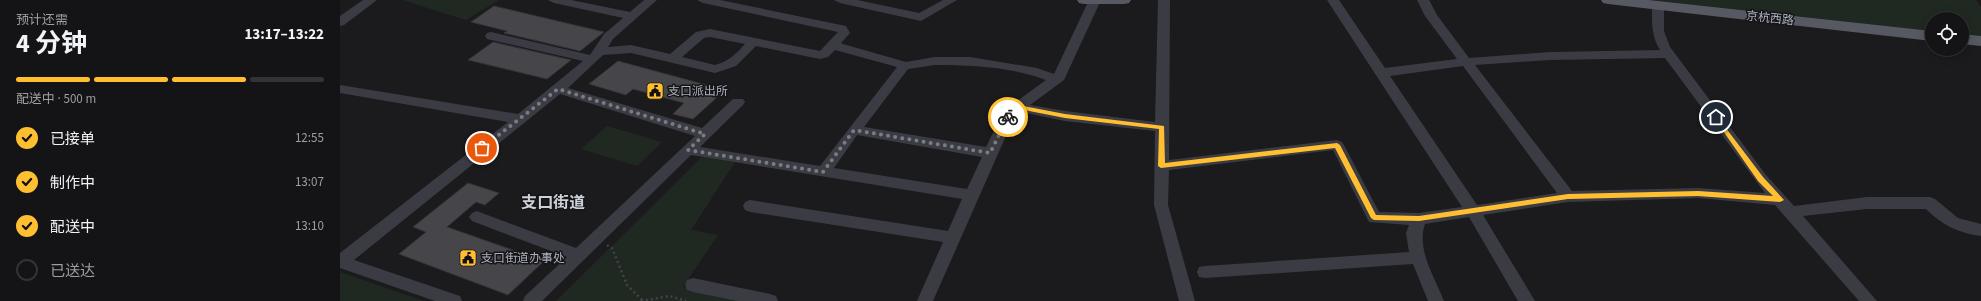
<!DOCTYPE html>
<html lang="zh">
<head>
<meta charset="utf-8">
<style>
  :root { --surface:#141416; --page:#212123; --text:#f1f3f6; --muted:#9d9ea1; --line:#333335; --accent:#ffbf31 }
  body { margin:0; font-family:"Source Sans 3","Noto Sans SC",sans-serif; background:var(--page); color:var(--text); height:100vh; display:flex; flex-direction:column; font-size:15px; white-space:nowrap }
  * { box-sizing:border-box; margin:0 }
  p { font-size:13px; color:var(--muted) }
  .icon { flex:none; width:22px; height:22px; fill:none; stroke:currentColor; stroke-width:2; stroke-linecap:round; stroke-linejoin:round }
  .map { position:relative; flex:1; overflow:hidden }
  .panel { display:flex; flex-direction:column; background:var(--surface); width:340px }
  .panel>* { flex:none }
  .controls { position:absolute; left:1585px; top:12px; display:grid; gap:8px }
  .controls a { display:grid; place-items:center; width:44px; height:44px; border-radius:50%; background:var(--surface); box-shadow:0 2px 10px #0003,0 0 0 1px var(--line); font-size:20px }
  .pin { position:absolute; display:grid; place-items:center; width:34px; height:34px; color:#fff; margin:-17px; border:2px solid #fff; border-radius:50%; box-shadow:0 1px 4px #0007 }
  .courier { position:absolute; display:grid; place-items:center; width:40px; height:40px; margin:-20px; border:3px solid #ffbf31; border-radius:50%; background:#fff; color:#222; box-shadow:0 1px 5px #0007 }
  .head em { font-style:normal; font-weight:700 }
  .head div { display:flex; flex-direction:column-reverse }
  .head { display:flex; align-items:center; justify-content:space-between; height:68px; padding:0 16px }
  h1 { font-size:26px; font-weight:700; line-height:30px }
  .bar { display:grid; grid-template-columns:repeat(4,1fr); gap:6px 4px; align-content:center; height:48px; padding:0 16px }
  .bar i { height:5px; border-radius:3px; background:var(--line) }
  .bar .active { background:var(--accent) }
  .bar p { grid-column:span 4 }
  ol { padding:0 16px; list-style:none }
  li { display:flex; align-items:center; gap:12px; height:44px }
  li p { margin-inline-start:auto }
  li .icon { padding:4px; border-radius:50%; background:var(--accent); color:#111; stroke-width:4 }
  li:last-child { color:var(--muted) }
  li i { width:22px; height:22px; border:2px solid var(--line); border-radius:50% }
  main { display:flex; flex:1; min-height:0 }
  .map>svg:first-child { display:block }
</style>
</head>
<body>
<main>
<section class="panel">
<div class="head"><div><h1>4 分钟</h1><p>预计还需</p></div><em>13:17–13:22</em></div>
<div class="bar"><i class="active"></i><i class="active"></i><i class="active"></i><i></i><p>配送中 · 500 m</p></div>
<ol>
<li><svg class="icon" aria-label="check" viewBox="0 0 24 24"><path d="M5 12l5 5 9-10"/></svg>已接单<p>12:55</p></li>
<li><svg class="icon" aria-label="check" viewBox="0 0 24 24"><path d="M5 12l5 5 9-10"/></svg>制作中<p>13:07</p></li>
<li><svg class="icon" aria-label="check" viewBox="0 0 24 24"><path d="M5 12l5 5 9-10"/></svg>配送中<p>13:10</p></li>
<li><i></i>已送达</li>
</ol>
</section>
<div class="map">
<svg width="1641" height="301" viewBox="0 0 1641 301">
  <rect width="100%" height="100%" fill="#1b1a1d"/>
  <path fill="#202921" d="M62,0H159L126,20Z
    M1312,0H1636L1641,7V36L1622,34V19H1592V31Z
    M267,126L322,142L297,166L241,149Z
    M362,157L395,162L351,230L378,235L343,287L407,301H216Z
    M0,272L84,301H0Z"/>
  <path fill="#45454a" stroke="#343439" d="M154,6L264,32L240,51L164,33L167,31L131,22Z
    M153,42L231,60L207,79L128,60Z
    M278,61L385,90L353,119L333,114L344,103L293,89L286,95L249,84Z
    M128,183L159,193L145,205L136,202L107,227L204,261L168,295L59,254L86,232L73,227Z"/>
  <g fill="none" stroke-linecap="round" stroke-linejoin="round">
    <path stroke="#41434a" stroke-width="2.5" stroke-dasharray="2 3" stroke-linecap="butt" d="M267,245L272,248L287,285L302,300
      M301,301L330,296L346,301"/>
    <path fill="#3b3c43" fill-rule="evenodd" d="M23,0H37L4,25L0,26V16Z
      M208,0H231L290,12L304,0H317L273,39L268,47L291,45L330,54L356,32L370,29L480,51L498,32L363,3L357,0H380L506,26L510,33L501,43L503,44L566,62L595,57H630L697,68L714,74L749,0H761L724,80L690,105L725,111L815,122L818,0H830L829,160L997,140L1002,142L1004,145L1039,212L1079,213L1122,207L987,0H999L1045,68L1117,59L1085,16L1077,0H1089L1097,15L1129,58L1210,52L1320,50C1311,36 1312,21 1312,5L1318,1L1324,5V31L1330,47L1426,175L1454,206L1527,197H1590L1595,199L1618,218L1641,224V236C1618,233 1602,225 1586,209H1527L1463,216L1537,301H1519L1435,205L1358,198L1228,202L1143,215L1195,301H1178L1129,217L1085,224C1076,249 1095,278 1104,301H1088L1073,264L865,278L859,277L857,272L859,267L865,266L1069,252L1066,233L1069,225L1029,222L993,150L829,170L828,205L855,301H839L814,205L815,131L725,121L681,112L673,120L593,301H577L603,242L410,212L405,210L403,206L405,202L410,200L608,231L622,199L351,155L202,301H183L185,296L227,257L132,221L129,217L132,213L137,211L142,213L236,248L355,136L220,94L14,260L120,296L122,301H95L0,268V253L168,122L0,93V85L178,114L243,61L147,39L145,36L147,33L151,32L250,55L264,34L283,18L214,3ZM370,37L405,44C397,53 388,62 375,65L342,57L364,38ZM416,46L480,59L488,57L495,50L557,67L480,166L360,147L403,105L405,102L403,99H393L362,128L228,88L263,55L291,53L375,73L396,66ZM1325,58L1425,193L1358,188L1232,191L1135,65L1210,60ZM595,65C632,65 672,67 706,80L673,104L662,115L646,147L524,127L568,69ZM1123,66L1217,193L1137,205L1050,76ZM517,135L642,157L627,189L494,168Z
      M494,0H517L579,13L603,0H617L581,21L500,3Z
      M353,278L430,294L436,296L438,301H398L353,292L347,290L345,285L347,280Z"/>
    <path fill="#575962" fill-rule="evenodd" d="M737,0H791L789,3L784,4H744L739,3Z
      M1261,0H1309L1592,31V41L1268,4L1263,3Z
      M1622,34L1641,36V46L1622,44Z"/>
  </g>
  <path fill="#ffbf31" d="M678,105L725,114L824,126L825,163L997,143L1000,145L1036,215L1079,216L1228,194L1358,191L1433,196L1418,181L1374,118V115H1376L1423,177L1444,200L1440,202L1358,196L1228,199L1079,221L1034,220L1031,218L995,148L821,168L818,166L819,129L725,118L679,109L670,118H665V115Z"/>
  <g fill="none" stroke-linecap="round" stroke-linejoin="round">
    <path stroke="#797c85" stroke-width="4" stroke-dasharray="0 7.2" d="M142,148L218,89L365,134L348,150L483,172L514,130L650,153L668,117"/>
  </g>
  <defs>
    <symbol id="civic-square" viewBox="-11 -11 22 22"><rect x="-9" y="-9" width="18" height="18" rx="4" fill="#ffbf31" stroke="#151518"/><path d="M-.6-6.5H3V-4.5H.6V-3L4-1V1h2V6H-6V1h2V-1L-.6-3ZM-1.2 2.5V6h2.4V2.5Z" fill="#111"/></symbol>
  </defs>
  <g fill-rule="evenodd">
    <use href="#civic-square" x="305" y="81" width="20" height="20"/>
    <use href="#civic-square" x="118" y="248" width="20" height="20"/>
  </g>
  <g text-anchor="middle" stroke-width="3" stroke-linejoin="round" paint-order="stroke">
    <g font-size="12" fill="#acb1bd" stroke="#151518">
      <text transform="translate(1430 18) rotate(6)" y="4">京杭西路</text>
    </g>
    <g font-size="12" fill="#acb1bd" stroke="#151518" text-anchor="start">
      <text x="328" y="95">支口派出所</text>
      <text x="141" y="262">支口街道办事处</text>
    </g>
    <g font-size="16" font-weight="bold" fill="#ced0d9" stroke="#151518">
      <text x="213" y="208">支口街道</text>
    </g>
  </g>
</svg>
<div class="controls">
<a><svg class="icon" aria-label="locate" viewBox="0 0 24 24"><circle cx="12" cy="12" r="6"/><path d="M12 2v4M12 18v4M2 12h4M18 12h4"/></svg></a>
</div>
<div class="pin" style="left:142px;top:148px;background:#ea580c"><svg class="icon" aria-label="bag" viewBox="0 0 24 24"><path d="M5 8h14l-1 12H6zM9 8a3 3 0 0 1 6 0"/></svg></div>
<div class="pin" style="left:1376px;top:117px;background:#1f2937"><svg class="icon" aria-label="home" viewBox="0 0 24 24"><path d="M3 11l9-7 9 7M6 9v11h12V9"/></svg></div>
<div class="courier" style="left:668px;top:117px"><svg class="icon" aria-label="bike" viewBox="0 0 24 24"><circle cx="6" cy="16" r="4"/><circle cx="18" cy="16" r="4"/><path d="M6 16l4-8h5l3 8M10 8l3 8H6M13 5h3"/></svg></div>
</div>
</main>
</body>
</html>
